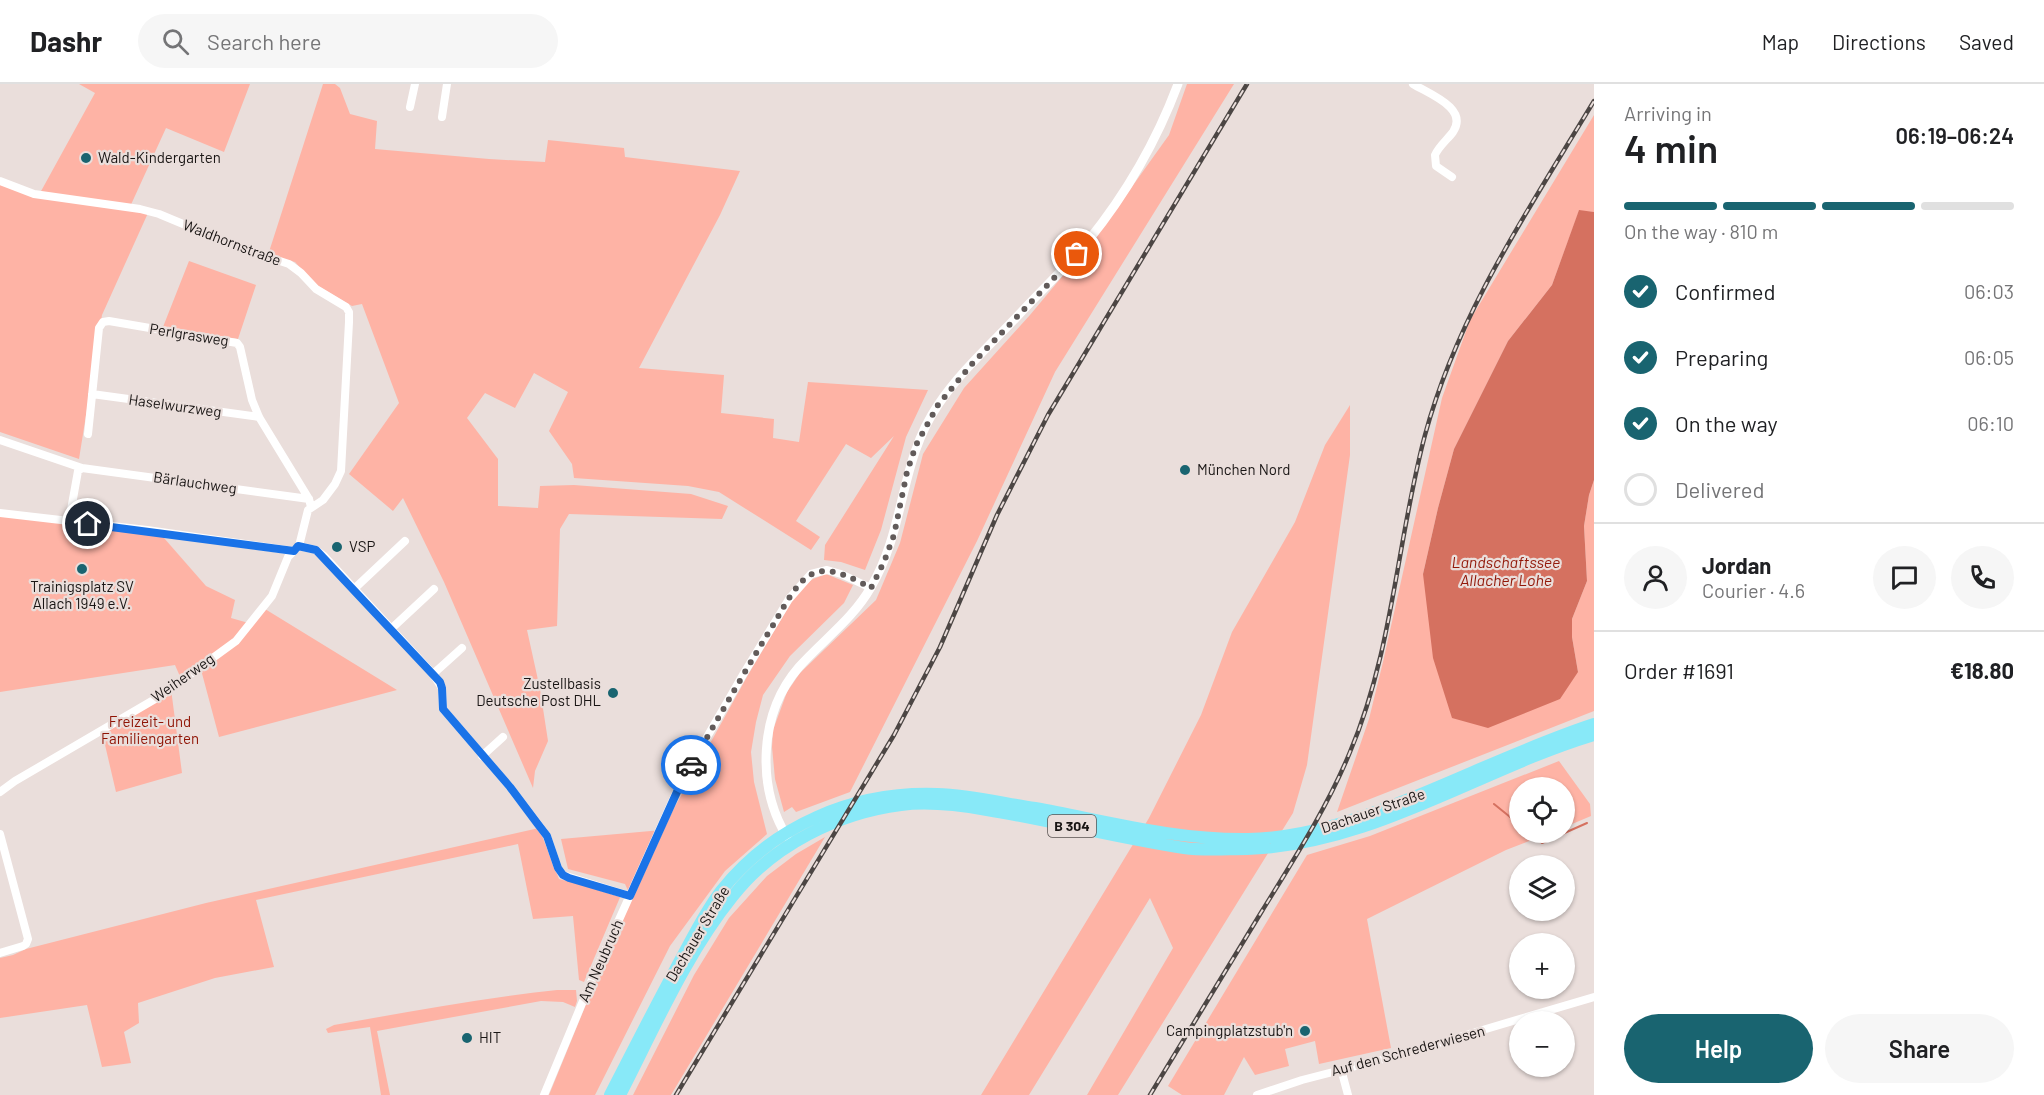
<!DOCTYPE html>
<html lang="en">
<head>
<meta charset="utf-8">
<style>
  :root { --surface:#fff; --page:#f6f6f6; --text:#202124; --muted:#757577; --line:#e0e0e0; --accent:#196470 }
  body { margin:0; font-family:Barlow,sans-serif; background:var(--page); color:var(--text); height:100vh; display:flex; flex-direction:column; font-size:22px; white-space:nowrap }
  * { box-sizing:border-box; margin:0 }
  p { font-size:20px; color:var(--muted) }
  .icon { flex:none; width:33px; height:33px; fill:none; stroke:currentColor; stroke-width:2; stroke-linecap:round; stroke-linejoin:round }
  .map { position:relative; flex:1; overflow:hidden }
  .details { display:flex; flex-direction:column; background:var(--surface); width:450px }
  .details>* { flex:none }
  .tools { position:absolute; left:1509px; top:693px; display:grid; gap:12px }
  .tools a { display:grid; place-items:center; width:66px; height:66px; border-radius:50%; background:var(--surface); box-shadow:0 2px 4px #0004; font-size:30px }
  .pin { position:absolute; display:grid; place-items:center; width:51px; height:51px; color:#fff; margin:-26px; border:3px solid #fff; border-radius:50%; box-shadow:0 2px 6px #0007 }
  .courier { position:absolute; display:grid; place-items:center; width:60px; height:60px; margin:-30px; border:4px solid #1a73e8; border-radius:50%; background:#fff; color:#222; box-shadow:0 2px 8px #0007 }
  .headline em { font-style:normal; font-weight:600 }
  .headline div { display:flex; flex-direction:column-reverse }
  .headline { display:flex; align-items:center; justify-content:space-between; height:102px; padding:0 30px }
  h1 { font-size:39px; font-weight:600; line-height:45px }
  .bar { display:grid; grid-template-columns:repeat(4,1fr); gap:9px 6px; align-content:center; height:72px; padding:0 30px }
  .bar i { height:8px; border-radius:4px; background:var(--line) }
  .bar .selected { background:var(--accent) }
  .bar p { grid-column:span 4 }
  .line { display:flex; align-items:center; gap:15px; padding:0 30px; border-top:2px solid var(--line) }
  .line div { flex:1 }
  .round { display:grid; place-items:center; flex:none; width:63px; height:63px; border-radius:32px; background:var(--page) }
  ol { padding:0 30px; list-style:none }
  li { display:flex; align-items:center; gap:18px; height:66px }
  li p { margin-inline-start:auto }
  li .icon { padding:6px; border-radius:50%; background:var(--accent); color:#fff; stroke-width:4 }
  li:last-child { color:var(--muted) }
  li i { width:33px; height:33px; border:3px solid var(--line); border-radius:50% }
  .primary-button { display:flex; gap:12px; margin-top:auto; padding:12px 30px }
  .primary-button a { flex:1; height:69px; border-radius:36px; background:var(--accent); color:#fff; font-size:24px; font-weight:600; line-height:69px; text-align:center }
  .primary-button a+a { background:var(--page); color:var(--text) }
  header { display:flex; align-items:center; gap:36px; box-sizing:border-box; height:84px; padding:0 30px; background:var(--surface); border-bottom:2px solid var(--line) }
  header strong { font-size:28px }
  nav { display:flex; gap:33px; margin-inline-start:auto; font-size:21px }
  .search { width:420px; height:54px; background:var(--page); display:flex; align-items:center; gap:15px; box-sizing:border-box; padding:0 21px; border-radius:33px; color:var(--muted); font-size:22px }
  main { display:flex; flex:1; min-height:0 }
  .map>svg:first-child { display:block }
</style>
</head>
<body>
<header>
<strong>Dashr</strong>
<div class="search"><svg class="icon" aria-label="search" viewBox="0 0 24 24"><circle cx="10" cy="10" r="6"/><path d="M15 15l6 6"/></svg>Search here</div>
<nav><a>Map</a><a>Directions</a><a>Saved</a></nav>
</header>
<main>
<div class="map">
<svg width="1594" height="1011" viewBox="0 0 1594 1011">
  <rect width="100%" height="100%" fill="#eadedb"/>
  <path fill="#feb3a5" d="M79,0H250L224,68L166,44L129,125L148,129L102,231L79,375L0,348V94L40,109L95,9Z
    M323,0H335L340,4L350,30L377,37L375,65L489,75L545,78L548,56L624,64L625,73L740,87L720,131L639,284L724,291L721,329L774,335L773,354L799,358L808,298L928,306L906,353L881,446L865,486L841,478L824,476L825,461L894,352L871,374L846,360L796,437L820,453L811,466L719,408L688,402L574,394L572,380L549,347L568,308L534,289L515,324L485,309L467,334L498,375V422L538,424L540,402L574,401L691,410L728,422L722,435L569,430L560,445L557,542L527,546L540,605L548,657L535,687L533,704L444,498L403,414L393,427L349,390L399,319L362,220L352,222L315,200L295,178L268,171Z
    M1187,0H1234L1055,288L977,457L850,708L796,728L792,723L784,728L775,695L772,663L773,646L787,608L800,589L876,516L900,459L923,370L964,304L1030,231L1101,146L1169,51Z
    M1594,31V128L1579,127L1552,201L1508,257L1454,365L1438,424L1423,490L1578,588L1572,553V535L1587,497L1584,442L1589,411L1594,396V627L1337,728L1369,635L1383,578L1442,314L1470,236Z
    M189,177L256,201L238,255L163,243Z
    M1350,321V371L1307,681L1293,729L1118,1011H1087L1173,864L1150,814L1029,1011H981L1149,734L1201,631L1232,548L1295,438L1325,361Z
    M0,430L166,450L164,454L206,502L235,516L231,534L252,540L265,525L397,606L219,653L200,582L182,597L175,581L0,608Z
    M826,490L853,501L844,519L790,572L763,611L756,638L751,668L754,698L767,750L725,787L670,862L595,1011H549L594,901L632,815L625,800L568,785L561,755L662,746L748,591L792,517L804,501L813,495Z
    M171,605L182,689L116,708L102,648Z
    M1559,677L1590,720L1591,732L1565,743L1564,704H1520V748L1550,749L1506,766L1367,835L1391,964L1319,980L1315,957L1285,965L1289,982L1255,991L1244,973L1224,1011H1182L1168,1002L1307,771L1370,752Z
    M539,744L559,795L621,811L584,898L579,896L573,832L533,835L518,760L256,816L274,883L215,894L138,919L139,939L124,948L131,979L102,983L87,921L0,934V874L13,871L26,865L206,819Z
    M825,753L671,1011H633L694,891L729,834L767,792L796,770Z
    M557,906H576L577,917L575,923L563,918L541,917L377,947L390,1011H381L370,943L328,949L326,945L334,941C408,928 482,914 557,906Z"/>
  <path fill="#d57160" d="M1579,126L1594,128V396L1589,411L1584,442L1587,497L1572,535V553L1578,588L1560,615L1488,644L1452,634L1433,574L1423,490L1438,424L1454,365L1508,257L1552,201Z"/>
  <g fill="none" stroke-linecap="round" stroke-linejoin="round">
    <path stroke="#d57160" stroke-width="2" d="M1494,720L1520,741
      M1529,748L1542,759L1587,739"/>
    <path stroke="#fff" stroke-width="8" d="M1413,0C1429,10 1469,24 1453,48C1447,56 1439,62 1435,71L1436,82L1452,93
      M410,23L415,0
      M442,33L447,0
      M0,97L34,110L140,125L159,130L243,165L289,180L301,189L316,205L346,223L349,228V238L341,387L335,400L323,416L308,426L299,462L288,473L272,512L236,557L162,611L15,697L0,708
      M92,310L259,333
      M88,350L99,244L103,238L109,237L237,259L240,263L252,316L259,333L309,415L311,423
      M0,356L82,384L78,387L69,437
      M82,384L309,415
      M0,429L147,446L294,467
      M299,462L316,466L324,472L433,590L442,604L443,625L510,703L547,752L558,784L563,791L630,812
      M354,505L405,457
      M391,545L434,505
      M433,590L462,564
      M482,672L503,653
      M0,750L28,855L26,860L23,862L0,869
      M1341,985L1348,1011
      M544,1011L590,900L681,698L744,589L789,515L811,490L827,486L841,490L871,504
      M1257,1011L1302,996L1395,972L1594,913"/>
    <path stroke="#fff" stroke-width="9" d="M787,753C756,702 759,629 799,583C823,556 853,535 871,503C906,444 899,378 938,321C962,285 997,255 1026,223C1047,201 1069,180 1088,157C1126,110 1157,56 1178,0"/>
    <path stroke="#88e9f8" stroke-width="12" d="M610,1011C632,968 654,925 677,882C691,857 704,829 721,807C773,741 854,707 937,710C970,711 1002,719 1035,724C1106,737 1174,756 1248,755C1307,754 1362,734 1416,712C1475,688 1533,660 1594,640
      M620,1011C654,945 686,870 733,812C773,761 838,729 901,721C929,717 959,721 987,726C1053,737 1118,754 1184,764C1204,767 1227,765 1247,765C1372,761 1478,686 1594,651"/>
    <defs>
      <path id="rail" d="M676,1011L894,651L940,563L997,431L1048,331L1247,0
        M1150,1011C1187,950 1225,888 1262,827C1294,775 1327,724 1350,668C1393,567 1397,456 1425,351C1458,229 1529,125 1594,17"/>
    </defs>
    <use href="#rail" stroke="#4c4644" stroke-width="4.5"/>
    <use href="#rail" stroke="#eadedb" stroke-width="2" stroke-dasharray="7" stroke-linecap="butt"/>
  </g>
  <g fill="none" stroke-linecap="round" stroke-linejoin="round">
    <path stroke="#625b5a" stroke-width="6" stroke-dasharray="0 10.8" d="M691,681C719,633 746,585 775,538C783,524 796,499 810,491C829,480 854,495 871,504L884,478L894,451L907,388L916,361L938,321L971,281L1077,170"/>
    <path stroke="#1a73e8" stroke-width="8" d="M88,440L294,467L298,462L316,466L440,598L442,604L443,625L510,703L537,739L547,752L558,784L563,791L569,794L630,812L681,699L691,681"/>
  </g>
  <g fill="#196470" stroke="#eadedb" stroke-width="2">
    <circle cx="86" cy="74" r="6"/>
    <circle cx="1185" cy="386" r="6"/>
    <circle cx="337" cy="463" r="6"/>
    <circle cx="82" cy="485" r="6"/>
    <circle cx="613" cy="609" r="6"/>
    <circle cx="1305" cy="947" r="6"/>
    <circle cx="467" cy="954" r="6"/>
  </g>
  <g text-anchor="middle" stroke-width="4.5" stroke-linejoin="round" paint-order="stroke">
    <rect fill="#eadedb" stroke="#585150" stroke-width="1.5" x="1048" y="731" width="48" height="22" rx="4.5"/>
    <g font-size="14" font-weight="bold" fill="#191514">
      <text x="1072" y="747">B 304</text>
    </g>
    <g font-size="15" fill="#191514" stroke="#eadedb" text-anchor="start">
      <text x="98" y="79">Wald-Kindergarten</text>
      <text x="1197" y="391">München Nord</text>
      <text x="349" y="468">VSP</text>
      <text x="82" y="508" text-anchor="middle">Trainigsplatz SV<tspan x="82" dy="17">Allach 1949 e.V.</tspan></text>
      <text x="601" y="605" text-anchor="end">Zustellbasis<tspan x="601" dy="17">Deutsche Post DHL</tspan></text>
      <text x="1293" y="952" text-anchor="end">Campingplatzstub'n</text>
      <text x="479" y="959">HIT</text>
    </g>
    <g font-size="15" fill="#191514" stroke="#eadedb">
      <text transform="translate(232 159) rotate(21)" y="5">Waldhornstraße</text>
      <text transform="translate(189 251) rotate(9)" y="5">Perlgrasweg</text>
      <text transform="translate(175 322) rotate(8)" y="5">Haselwurzweg</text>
      <text transform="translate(195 399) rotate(8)" y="5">Bärlauchweg</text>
      <text transform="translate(183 594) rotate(-35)" y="5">Weiherweg</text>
      <text transform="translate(1373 727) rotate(-19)" y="5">Dachauer Straße</text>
      <text transform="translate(698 850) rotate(-59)" y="5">Dachauer Straße</text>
      <text transform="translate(601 877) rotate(-66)" y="5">Am Neubruch</text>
      <text transform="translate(1408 967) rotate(-15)" y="5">Auf den Schrederwiesen</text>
    </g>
    <g font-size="15" fill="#8f1304" stroke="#eadedb">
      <text x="150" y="643">Freizeit- und<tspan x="150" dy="17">Familiengarten</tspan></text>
    </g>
    <g font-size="16" font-style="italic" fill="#921809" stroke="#eadedb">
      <text x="1506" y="484">Landschaftssee<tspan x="1506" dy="18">Allacher Lohe</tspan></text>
    </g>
  </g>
</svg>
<div class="tools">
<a><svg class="icon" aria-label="locate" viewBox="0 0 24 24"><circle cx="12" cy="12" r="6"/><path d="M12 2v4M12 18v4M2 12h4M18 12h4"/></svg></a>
<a><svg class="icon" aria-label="layers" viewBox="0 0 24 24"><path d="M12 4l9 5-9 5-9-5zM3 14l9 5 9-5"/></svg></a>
<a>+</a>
<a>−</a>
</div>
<div class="pin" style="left:1077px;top:170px;background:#ea580c"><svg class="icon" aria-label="bag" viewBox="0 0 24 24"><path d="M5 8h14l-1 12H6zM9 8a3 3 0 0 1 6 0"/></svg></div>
<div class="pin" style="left:88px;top:440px;background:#1f2937"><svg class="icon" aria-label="home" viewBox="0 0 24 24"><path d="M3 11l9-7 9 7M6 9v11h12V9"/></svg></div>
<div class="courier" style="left:691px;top:681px"><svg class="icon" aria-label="car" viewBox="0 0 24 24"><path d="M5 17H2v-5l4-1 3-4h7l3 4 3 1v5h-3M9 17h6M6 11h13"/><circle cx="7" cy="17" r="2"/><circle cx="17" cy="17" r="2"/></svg></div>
</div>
<section class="details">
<div class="headline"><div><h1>4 min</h1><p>Arriving in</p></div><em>06:19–06:24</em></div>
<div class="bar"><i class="selected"></i><i class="selected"></i><i class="selected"></i><i></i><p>On the way · 810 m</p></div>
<ol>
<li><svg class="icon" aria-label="check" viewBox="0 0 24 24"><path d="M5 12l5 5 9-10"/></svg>Confirmed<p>06:03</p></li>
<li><svg class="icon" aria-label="check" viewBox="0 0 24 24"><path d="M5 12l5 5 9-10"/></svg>Preparing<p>06:05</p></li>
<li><svg class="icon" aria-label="check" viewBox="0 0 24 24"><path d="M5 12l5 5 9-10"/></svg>On the way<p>06:10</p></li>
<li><i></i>Delivered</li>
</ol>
<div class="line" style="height:108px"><a class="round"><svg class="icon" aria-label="person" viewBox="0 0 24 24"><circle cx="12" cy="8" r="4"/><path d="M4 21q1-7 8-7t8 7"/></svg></a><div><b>Jordan</b><p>Courier · 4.6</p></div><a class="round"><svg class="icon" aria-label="chat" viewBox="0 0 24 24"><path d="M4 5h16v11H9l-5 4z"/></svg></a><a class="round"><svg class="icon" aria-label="phone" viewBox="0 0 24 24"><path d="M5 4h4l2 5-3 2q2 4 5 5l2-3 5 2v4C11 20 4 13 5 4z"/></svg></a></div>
<div class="line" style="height:78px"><div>Order #1691</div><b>€18.80</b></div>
<div class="primary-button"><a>Help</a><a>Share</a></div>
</section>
</main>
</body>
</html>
